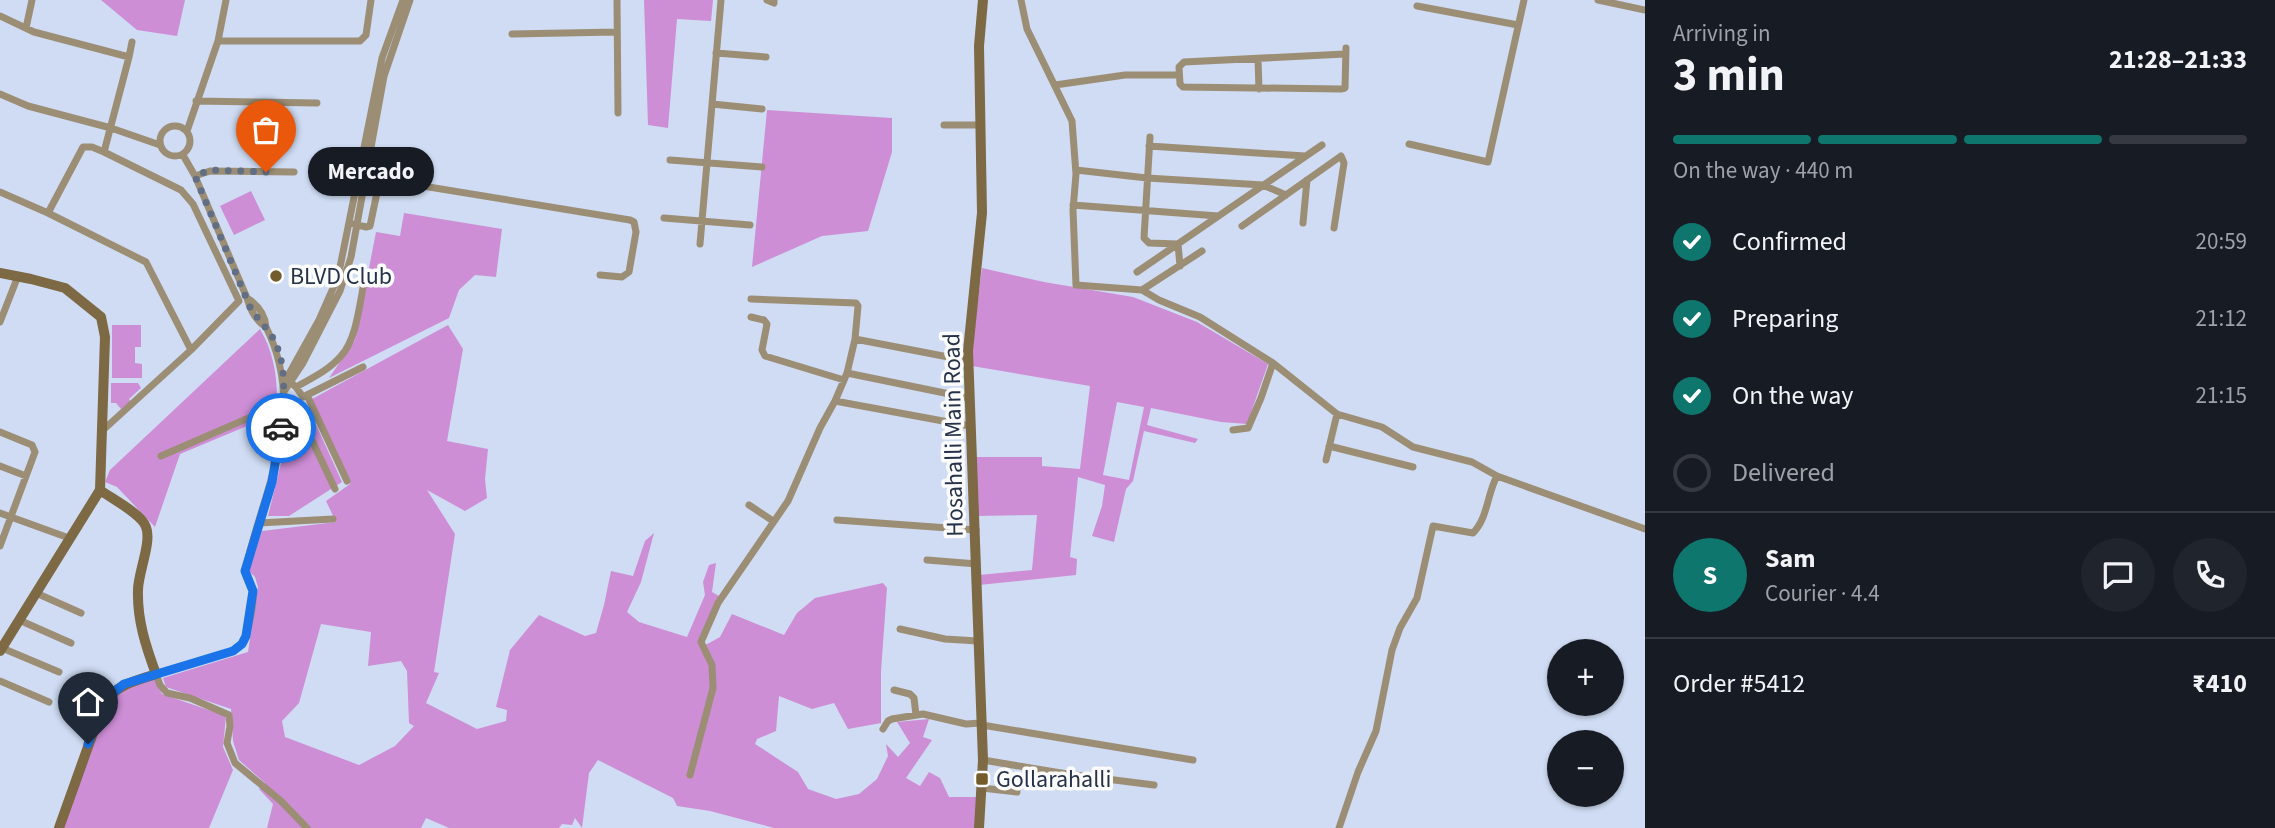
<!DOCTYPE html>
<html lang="en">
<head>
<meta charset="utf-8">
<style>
  :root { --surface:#171b24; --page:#20242c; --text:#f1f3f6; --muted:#9ea1a6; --line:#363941; --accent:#0f766e }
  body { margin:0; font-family:"Source Sans 3",sans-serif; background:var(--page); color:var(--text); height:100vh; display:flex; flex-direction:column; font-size:26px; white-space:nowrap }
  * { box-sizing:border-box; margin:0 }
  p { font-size:23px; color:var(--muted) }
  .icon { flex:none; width:38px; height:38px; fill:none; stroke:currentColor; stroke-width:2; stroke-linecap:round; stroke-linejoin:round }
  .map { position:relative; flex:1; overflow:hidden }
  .panel { display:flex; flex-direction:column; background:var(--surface); width:630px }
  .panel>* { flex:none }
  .fabs { position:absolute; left:1547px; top:639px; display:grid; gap:14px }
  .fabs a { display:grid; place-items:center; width:77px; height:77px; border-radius:50%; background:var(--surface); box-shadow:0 2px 5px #0004; font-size:35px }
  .pin { position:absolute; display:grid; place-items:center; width:60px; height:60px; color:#fff; margin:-72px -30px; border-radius:50% 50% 50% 0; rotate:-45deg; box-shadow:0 0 7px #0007 }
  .pin .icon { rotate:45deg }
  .courier { position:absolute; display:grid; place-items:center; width:70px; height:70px; margin:-35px; border:5px solid #1a73e8; border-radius:50%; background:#fff; color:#222; box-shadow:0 2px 9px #0007 }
  .bubble { position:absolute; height:49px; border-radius:24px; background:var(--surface); box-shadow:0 2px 5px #0004; font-size:23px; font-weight:700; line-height:49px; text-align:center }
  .overview em { font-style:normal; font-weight:700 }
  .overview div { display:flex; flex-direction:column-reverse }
  .overview { display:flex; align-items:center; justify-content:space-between; height:119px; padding:0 28px }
  h1 { font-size:46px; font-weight:700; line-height:52px }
  .bar { display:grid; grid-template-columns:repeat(4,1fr); gap:10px 7px; align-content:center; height:84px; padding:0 28px }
  .bar i { height:9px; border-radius:5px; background:var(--line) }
  .bar .on { background:var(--accent) }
  .bar p { grid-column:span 4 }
  .line { display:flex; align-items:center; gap:18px; padding:0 28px; border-top:2px solid var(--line) }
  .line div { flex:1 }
  .round { display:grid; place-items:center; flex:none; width:74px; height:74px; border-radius:37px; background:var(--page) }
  ol { padding:0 28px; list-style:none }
  li { display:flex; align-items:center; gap:21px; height:77px }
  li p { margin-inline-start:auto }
  li .icon { padding:7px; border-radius:50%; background:var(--accent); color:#fff; stroke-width:4 }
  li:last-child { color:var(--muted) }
  li i { width:38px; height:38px; border:4px solid var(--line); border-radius:50% }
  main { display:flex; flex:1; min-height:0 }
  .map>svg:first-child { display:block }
</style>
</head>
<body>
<main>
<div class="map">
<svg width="1645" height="828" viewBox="0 0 1645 828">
  <rect width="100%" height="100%" fill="#cfdcf3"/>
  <path fill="#cd8ed6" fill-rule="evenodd" d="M101,0H185L177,36L137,30Z
    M644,0H713L711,21L677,19L668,128L648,125Z
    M767,110L892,118V152L868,231L822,236L752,267Z
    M251,191L265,220L234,235L220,206Z
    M404,213L502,229L496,277L475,275L459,290L449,318L329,378L355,340L376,232L400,236Z
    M982,268L1044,282L1133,297L1197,322L1268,364L1247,424L1221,422L1151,408L1147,425L1198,439L1195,443L1144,431L1133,481L1126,489L1114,542L1092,536L1102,506L1105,485L1078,477L1070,557L1077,559L1076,575L979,585V575L1032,570L1037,515L977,516L975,457H1042V466L1080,469L1090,386L972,366L974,331ZM1117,402L1144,407L1129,480L1103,475Z
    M112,325H141V347H135V363L142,364V378H112Z
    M448,325L463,349L447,441L488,449L485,479L487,498L465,511L427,490L455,534L434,672L439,673L426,703L477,729L506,721L507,710L496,707L510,650L539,615L585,636L596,633L604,605L611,571L633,576L645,541L654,533L641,582L627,612L639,622L687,637L705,595L703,582L709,565L716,563L712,592L719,596L700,639V648L720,637L732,614L784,635L797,613L815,598L883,583L887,588L881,671V723L848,729L834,703L812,709L779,696L776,731L757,739L755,744L798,772L808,789L836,799L859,794L877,779L888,756L886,744L898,757L910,743L897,722L929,719L923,737L932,740L906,778L920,786L929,772L940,778L949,797H976V828H774L710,811L677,806L673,798L598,760L589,773L582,828L575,818L572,825L562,824L559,828H449L426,818L421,828H267L273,804L259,789L265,783L239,760L233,741L231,709L166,687L163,678L248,652L258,587L255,577L249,571L262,531L336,522L326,501L350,484L312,399ZM321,624L371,632L368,666L401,661L407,671L409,723L414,726L395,746L359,765L285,737L282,721L299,703Z
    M260,329C275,354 279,385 276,414L180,454L155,527L117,487L105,482L110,470Z
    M111,383H138L141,388L129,399L131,402L121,409L116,403H111Z
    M309,409L342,482L289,516H268L288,434L290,412Z
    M154,678L162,694L226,716L223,747L233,770L209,828H62L112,694Z"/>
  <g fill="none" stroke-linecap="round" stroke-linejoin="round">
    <path stroke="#9c8e75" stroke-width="7" d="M617,0L618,113
      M767,0L774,3V0
      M1021,0L1027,29L1072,121L1076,174L1073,210L1076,285L1142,290L1159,300L1200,317L1273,363
      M1598,0L1645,10
      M1417,6L1518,25
      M0,16L34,32L129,57L104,152
      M26,28L32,0
      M512,34L617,32
      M218,41H360L366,35L371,0
      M716,53L766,57
      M1345,54L1184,62L1179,67L1180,84L1183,87L1341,89L1345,88L1346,48
      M129,57L132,42
      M1258,59L1259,89
      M1055,85L1125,75H1179
      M0,94L28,106L111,128L160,145
      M196,101L317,103
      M712,104L762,109
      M944,125H980
      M160 141a15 15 0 1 1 30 0a15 15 0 1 1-30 0Z
      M187,131L218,41L226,0
      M1150,137L1144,238L1149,243L1178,244
      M1409,144L1488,162L1524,0
      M1149,146L1305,156
      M183,155L195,176L247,298
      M670,160L762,167
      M1076,170L1147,178L1263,185L1286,195
      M195,176L210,171L294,172
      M0,192L48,213
      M1073,205L1218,216
      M664,218L750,225
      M1303,223L1307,180
      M354,224L366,227L370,226L379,183L386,180L630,220L634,222L636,232L629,272L622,277L600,275
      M1242,226L1341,156L1344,163L1334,228
      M700,244L721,0
      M1178,244L1180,266
      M1137,272L1322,145
      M1142,290L1202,251
      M247,298C258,305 265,314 266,327C256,321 250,309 247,298Z
      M751,317L764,320L767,324L762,350L765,356L844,380
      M0,322L18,276
      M266,327C308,411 265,485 246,567C243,577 251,583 253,592C254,602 249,631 244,640C241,645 237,647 233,651L156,674L160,685L167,693L190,698L229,715L230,726L227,743L235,763L281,801L307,828
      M855,339L969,361
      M847,373L969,398
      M285,381L319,320L338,277L382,58L403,0
      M290,382L296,387C312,378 329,370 341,356C358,338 360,297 366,273
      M296,387L303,397L363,367
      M285,390L303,363L340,291L351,257L384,76L410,0
      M307,395L347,481
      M835,401L970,426
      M299,413L335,489
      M1337,414L1382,427L1413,447L1472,462L1497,476L1645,529
      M1233,430L1248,428L1261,398L1273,363L1337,414L1326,460
      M102,431L191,350L239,301L193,204L181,190L104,152L92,147H83L48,213L146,262L191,350
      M0,432L32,445L35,452L0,546
      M1329,446L1413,467
      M161,456L267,410L285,396
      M0,466L26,476
      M749,505L773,521
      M0,513L69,538
      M837,520L976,530
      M259,523L333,519
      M927,560L977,564
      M36,593L81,613
      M19,620L71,643
      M900,629L945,639L978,641
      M2,648L59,672
      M0,681L49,702
      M894,690L910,694L914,698L916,715
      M982,725L1193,760
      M883,729L888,721L892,719L923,714L966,724L981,723
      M983,760L1067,774L1154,785
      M690,775L713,688L712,665L701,642L718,603L788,501L820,428L835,401L847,373L855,339L858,306L856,303L751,299
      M982,788L1017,792
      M1339,828L1358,772L1376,731L1392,650L1400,628L1417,598L1433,526L1473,533C1488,518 1487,494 1497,476"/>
    <path stroke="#7d6943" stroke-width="10" d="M0,273L31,279L65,288L101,317L105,337L100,490L0,651
      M59,828L104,702C118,684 136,681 156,674C146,647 137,620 138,590C138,573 152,542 146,527C142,514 111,498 100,490
      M979,828L983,760L968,351L982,213L979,46L983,0"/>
  </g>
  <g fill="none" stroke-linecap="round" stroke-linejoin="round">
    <path stroke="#616e84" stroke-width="7" stroke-dasharray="0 12.6" d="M266,172L210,170L195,176L250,307C255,315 260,321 266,328C289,355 284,397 281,428"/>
    <path stroke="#1a73e8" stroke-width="9" d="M88,744C98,717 100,701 124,684L233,651L242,644L246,636L253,591L245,571L272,482L281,428"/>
  </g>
  <g fill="#735b2b" stroke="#fcfcfc" stroke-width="2.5">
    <circle cx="276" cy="276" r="7"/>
    <rect x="975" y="772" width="14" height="14" rx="3.5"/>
  </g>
  <g text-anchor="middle" stroke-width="7" stroke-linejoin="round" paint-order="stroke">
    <g font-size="24" fill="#263249" stroke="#fcfcfc" text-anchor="start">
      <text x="290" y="284">BLVD Club</text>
      <text x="996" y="787">Gollarahalli</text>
    </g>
    <g font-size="24" fill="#263249" stroke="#fcfcfc">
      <text transform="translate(953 435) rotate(-91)" y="8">Hosahalli Main Road</text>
    </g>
  </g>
</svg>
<div class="fabs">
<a>+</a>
<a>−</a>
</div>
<div class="pin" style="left:266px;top:172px;background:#ea580c"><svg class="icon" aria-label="bag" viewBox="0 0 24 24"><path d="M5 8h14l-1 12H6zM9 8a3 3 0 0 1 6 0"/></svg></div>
<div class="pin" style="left:88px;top:744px;background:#1f2937"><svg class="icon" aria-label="home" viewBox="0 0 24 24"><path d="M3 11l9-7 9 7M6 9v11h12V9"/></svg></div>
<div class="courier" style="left:281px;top:428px"><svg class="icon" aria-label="car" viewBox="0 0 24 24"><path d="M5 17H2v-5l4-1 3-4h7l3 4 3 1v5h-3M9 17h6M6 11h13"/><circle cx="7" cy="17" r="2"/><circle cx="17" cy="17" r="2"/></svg></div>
<div class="bubble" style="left:308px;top:147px;width:126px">Mercado</div>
</div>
<section class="panel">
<div class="overview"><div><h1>3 min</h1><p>Arriving in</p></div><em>21:28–21:33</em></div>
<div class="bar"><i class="on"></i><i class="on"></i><i class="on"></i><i></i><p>On the way · 440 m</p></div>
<ol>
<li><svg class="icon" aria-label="check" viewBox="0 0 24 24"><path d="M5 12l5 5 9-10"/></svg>Confirmed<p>20:59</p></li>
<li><svg class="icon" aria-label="check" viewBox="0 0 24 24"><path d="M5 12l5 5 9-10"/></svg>Preparing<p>21:12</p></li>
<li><svg class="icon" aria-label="check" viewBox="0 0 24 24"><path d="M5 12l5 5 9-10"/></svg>On the way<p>21:15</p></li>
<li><i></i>Delivered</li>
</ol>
<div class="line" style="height:126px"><b class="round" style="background:var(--accent);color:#fff">S</b><div><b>Sam</b><p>Courier · 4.4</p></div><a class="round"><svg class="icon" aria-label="chat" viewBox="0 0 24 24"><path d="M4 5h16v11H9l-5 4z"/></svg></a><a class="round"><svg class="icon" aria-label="phone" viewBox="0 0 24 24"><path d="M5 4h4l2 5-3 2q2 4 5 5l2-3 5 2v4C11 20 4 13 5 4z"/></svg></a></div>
<div class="line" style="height:91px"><div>Order #5412</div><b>₹410</b></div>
</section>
</main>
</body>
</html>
